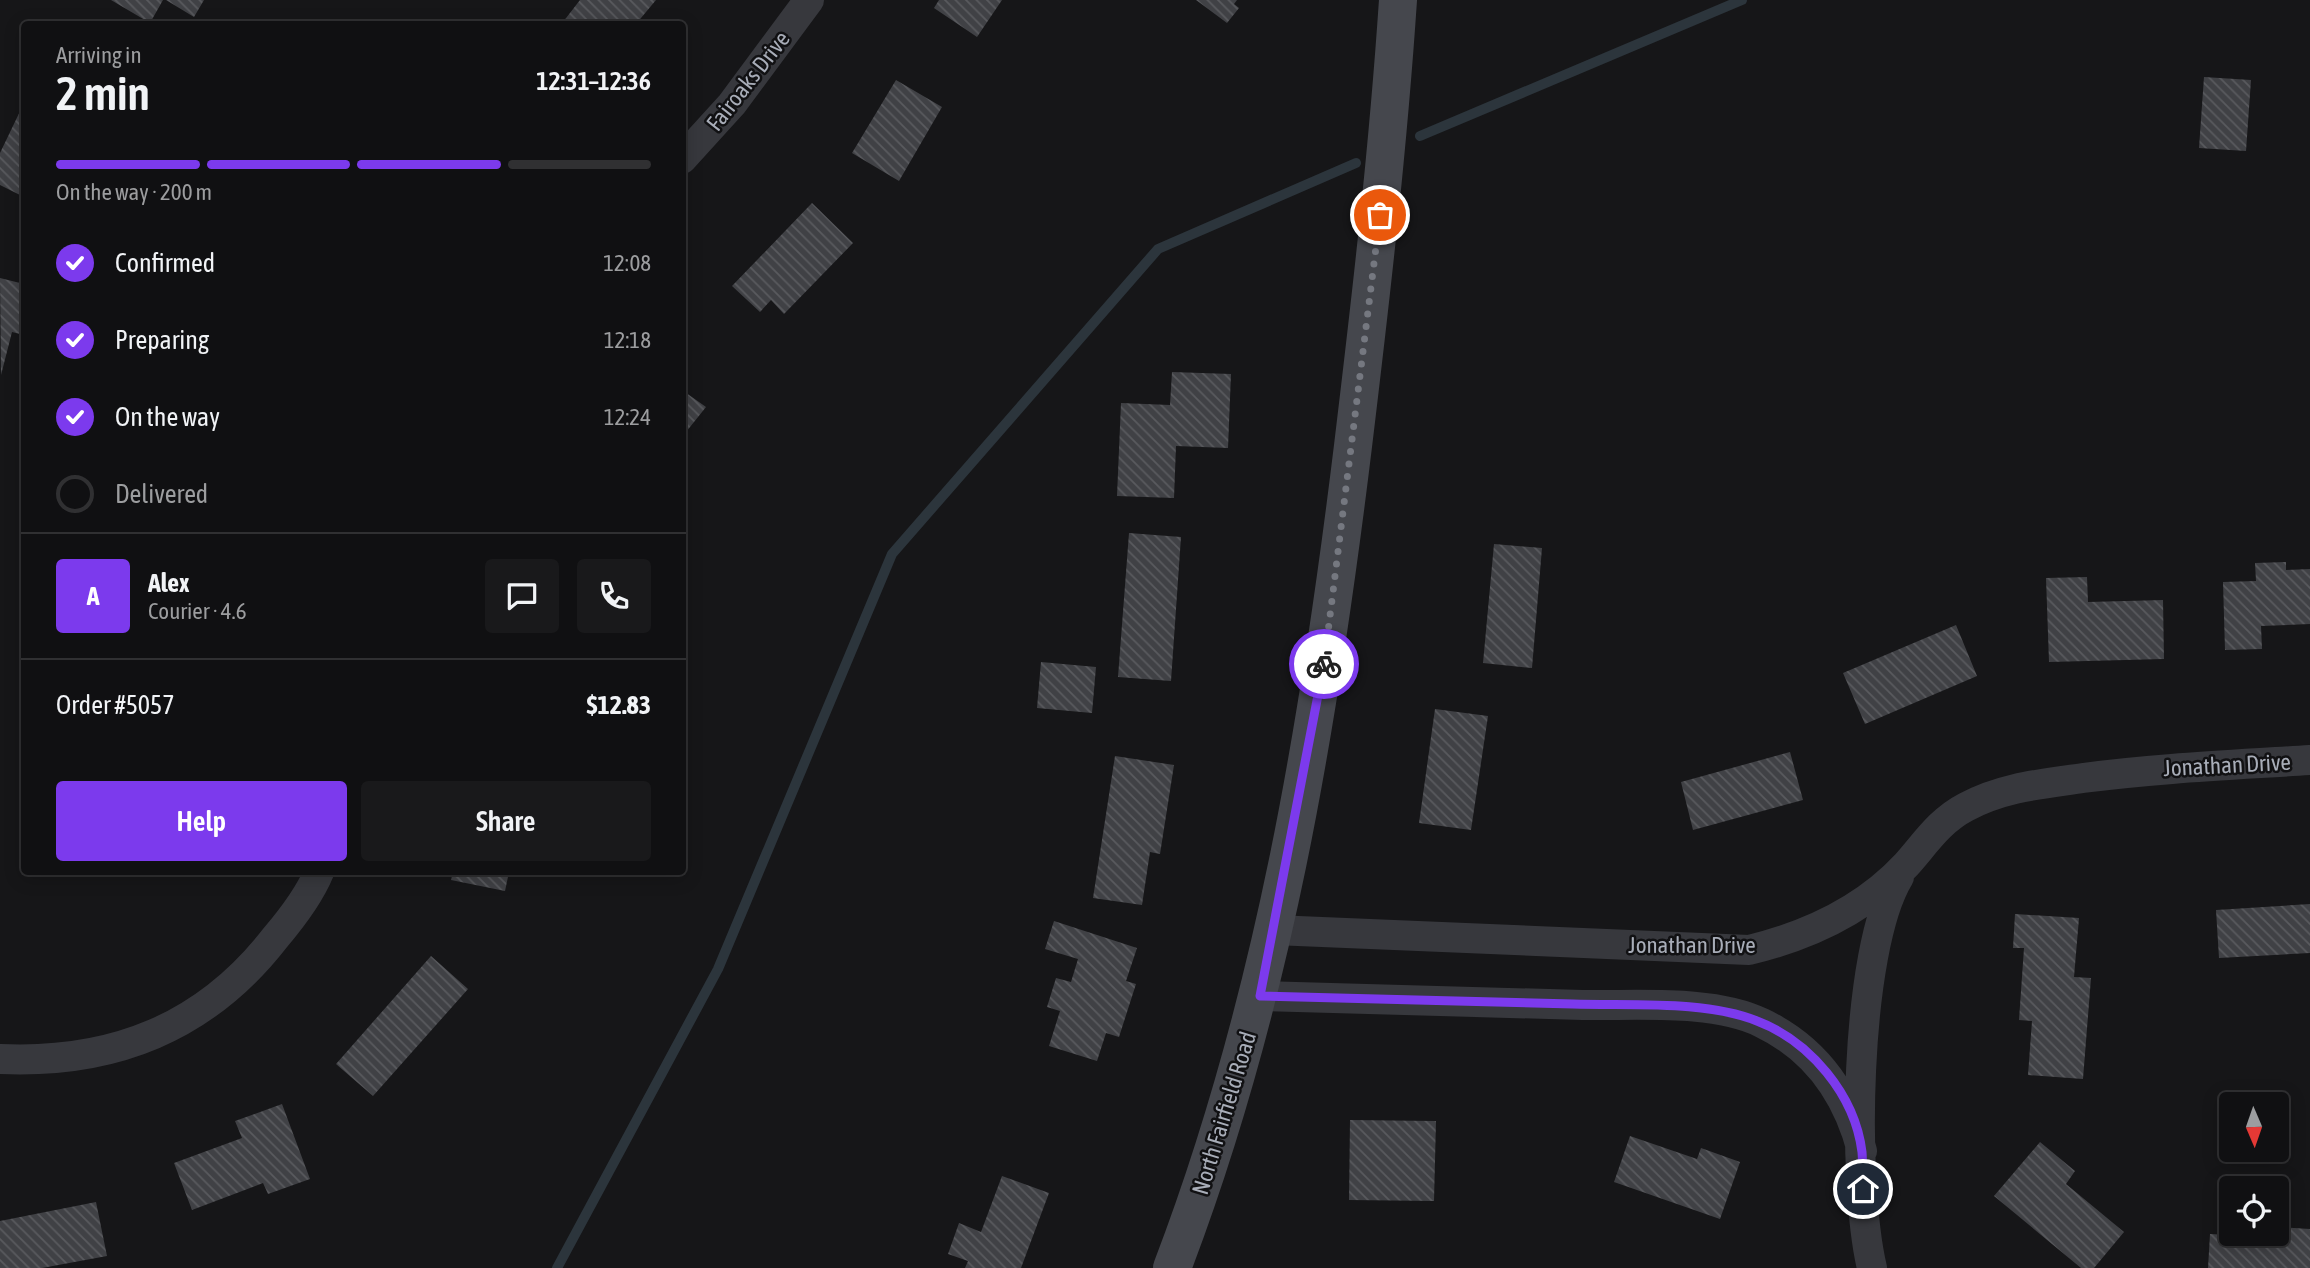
<!DOCTYPE html>
<html lang="en">
<head>
<meta charset="utf-8">
<style>
  :root { --surface:#101012; --page:#19191b; --text:#f1f3f6; --muted:#9c9d9f; --line:#303032; --accent:#7c3aed }
  body { margin:0; font-family:"Asap Condensed",sans-serif; background:var(--page); color:var(--text); height:100vh; display:flex; flex-direction:column; font-size:26px; white-space:nowrap }
  * { box-sizing:border-box; margin:0 }
  p { font-size:23px; color:var(--muted) }
  .icon { flex:none; width:38px; height:38px; fill:none; stroke:currentColor; stroke-width:2; stroke-linecap:round; stroke-linejoin:round }
  .map { position:relative; flex:1; overflow:hidden }
  .panel { position:absolute; left:21px; top:21px; width:665px; height:854px; display:flex; flex-direction:column; background:var(--surface); border-radius:7px; box-shadow:0 4px 18px #0003,0 0 0 2px var(--line) }
  .panel>* { flex:none }
  .needle { width:46px; rotate:178deg }
  .fabs { position:absolute; left:2219px; top:1092px; display:grid; gap:14px }
  .fabs a { display:grid; place-items:center; width:70px; height:70px; border-radius:7px; background:var(--surface); box-shadow:0 4px 18px #0003,0 0 0 2px var(--line); font-size:35px }
  .pin { position:absolute; display:grid; place-items:center; width:60px; height:60px; color:#fff; margin:-30px; border:4px solid #fff; border-radius:50%; box-shadow:0 2px 7px #0007 }
  .courier { position:absolute; display:grid; place-items:center; width:70px; height:70px; margin:-35px; border:5px solid #7c3aed; border-radius:50%; background:#fff; color:#222; box-shadow:0 2px 9px #0007 }
  .summary em { font-style:normal; font-weight:600 }
  .summary div { display:flex; flex-direction:column-reverse }
  .summary { display:flex; align-items:center; justify-content:space-between; height:119px; padding:0 35px }
  h1 { font-size:46px; font-weight:600; line-height:52px }
  .bar { display:grid; grid-template-columns:repeat(4,1fr); gap:10px 7px; align-content:center; height:84px; padding:0 35px }
  .bar i { height:9px; border-radius:5px; background:var(--line) }
  .bar .selected { background:var(--accent) }
  .bar p { grid-column:span 4 }
  .line { display:flex; align-items:center; gap:18px; padding:0 35px; border-top:2px solid var(--line) }
  .line div { flex:1 }
  .round { display:grid; place-items:center; flex:none; width:74px; height:74px; border-radius:7px; background:var(--page) }
  ol { padding:0 35px; list-style:none }
  li { display:flex; align-items:center; gap:21px; height:77px }
  li p { margin-inline-start:auto }
  li .icon { padding:7px; border-radius:50%; background:var(--accent); color:#fff; stroke-width:4 }
  li:last-child { color:var(--muted) }
  li i { width:38px; height:38px; border:4px solid var(--line); border-radius:50% }
  .primary-button { display:flex; gap:14px; margin-top:auto; padding:14px 35px }
  .primary-button a { flex:1; height:80px; border-radius:7px; background:var(--accent); color:#fff; font-size:28px; font-weight:600; line-height:80px; text-align:center }
  .primary-button a+a { background:var(--page); color:var(--text) }
  .map>svg:first-child { display:block }
</style>
</head>
<body>
<div class="map">
<svg width="2310" height="1268" viewBox="0 0 2310 1268">
  <defs>
    <pattern id="building-back-hatch" width="6" height="6" patternUnits="userSpaceOnUse" patternTransform="scale(1.75)"><rect width="6" height="6" fill="#404145"/><path d="M-1 5l2 2M0 0l6 6M5-1l2 2" fill="none" stroke="#595a5e"/></pattern>
  </defs>
  <rect width="100%" height="100%" fill="#161618"/>
  <g fill="none" stroke-linecap="round" stroke-linejoin="round">
    <path stroke="#2c353c" stroke-width="10" d="M1420,136L1742,0
      M557,1268L718,969L892,554L1158,249L1356,163"/>
  </g>
  <path fill="url(#building-back-hatch)" d="M111,0H163L150,23Z
    M166,0H204L194,17Z
    M580,0H656L636,24H566L563,22Z
    M939,0H1002L977,37L934,8Z
    M1196,0H1237L1234,4L1239,8L1227,23Z
    M2204,77L2251,80L2246,151L2199,148Z
    M896,80L942,107L899,181L852,153Z
    M24,103V197L0,185V153Z
    M812,203L853,243L784,314L771,300L760,312L732,286Z
    M0,278L24,284V335L12,332L1,375Z
    M1172,372L1231,374L1228,448L1176,446L1174,498L1117,496L1121,403L1170,405Z
    M682,390L706,407L682,437Z
    M1129,533L1181,537L1171,681L1118,677Z
    M1494,544L1542,548L1532,668L1483,663Z
    M2286,562V570L2310,569V624L2261,626L2262,649L2225,650L2223,582L2256,581L2255,563Z
    M2087,577L2088,602L2163,600L2164,659L2049,662L2046,578Z
    M1956,625L1977,676L1865,724L1843,673Z
    M1041,662L1096,667L1092,713L1037,708Z
    M1435,709L1488,716L1471,830L1419,823Z
    M1790,752L1803,800L1693,830L1681,782Z
    M1115,756L1174,765L1160,854L1150,852L1142,905L1093,898Z
    M453,872H509L505,891L451,880Z
    M2310,904V953L2219,958L2216,910Z
    M2015,914L2079,918L2074,977L2091,978L2083,1079L2028,1075L2032,1021L2019,1020L2024,948H2013Z
    M1054,921L1137,948L1126,981L1136,984L1119,1037L1106,1033L1097,1061L1049,1046L1060,1011L1047,1007L1056,978L1071,982L1078,959L1045,949Z
    M431,956L468,989L373,1096L336,1064Z
    M282,1104L310,1179L268,1194L263,1183L192,1210L174,1163L242,1138L235,1121Z
    M1350,1120L1436,1121L1434,1201L1349,1200Z
    M1630,1136L1697,1159L1701,1148L1740,1162L1720,1219L1614,1182Z
    M2040,1142L2075,1171L2066,1184L2124,1232L2094,1268H2081L1994,1196Z
    M1002,1176L1049,1193L1021,1268H965L968,1261L948,1254L959,1223L981,1232Z
    M96,1202L107,1256L42,1268H0V1221Z
    M2277,1227L2310,1229V1268H2208L2210,1234L2268,1237V1234H2277Z"/>
  <g fill="none" stroke-linecap="round" stroke-linejoin="round">
    <path stroke="#37383d" stroke-width="30" d="M682,159L732,104L809,0
      M1274,930L1749,950C1807,936 1864,910 1906,865C1925,844 1939,821 1966,807C2003,787 2042,784 2083,778C2159,768 2234,765 2310,760
      M1260,996C1367,999 1475,1002 1583,1005C1636,1006 1714,999 1762,1023C1816,1049 1847,1093 1862,1151
      M0,1059C113,1064 205,1028 275,938C292,918 309,896 319,872
      M1872,1268C1852,1184 1854,951 1899,877"/>
    <path stroke="#45474d" stroke-width="38" d="M1172,1268C1273,1004 1319,725 1353,446C1371,297 1388,149 1398,0"/>
  </g>
  <g fill="none" stroke-linecap="round" stroke-linejoin="round">
    <path stroke="#757880" stroke-width="7" stroke-dasharray="0 12.6" d="M1324,664L1380,215"/>
    <path stroke="#7c3aed" stroke-width="9" d="M1324,664L1260,996C1364,998 1469,1002 1573,1004C1630,1006 1705,1000 1757,1021C1810,1041 1855,1095 1862,1152C1863,1164 1862,1177 1863,1189"/>
  </g>
  <g text-anchor="middle" stroke-width="5" stroke-linejoin="round" paint-order="stroke">
    <g font-size="23" fill="#a8adb8" stroke="#111113">
      <text transform="translate(748 81) rotate(-52)" y="8">Fairoaks Drive</text>
      <text transform="translate(2227 765) rotate(-3)" y="8">Jonathan Drive</text>
      <text x="1692" y="953">Jonathan Drive</text>
      <text transform="translate(1224 1113) rotate(-73)" y="8">North Fairfield Road</text>
    </g>
  </g>
</svg>
<div class="fabs">
<a><svg class="needle" viewBox="-14 -14 28 28"><path d="M0-13l5 13h-10z" fill="#e53935"/><path d="M0 13l5-13h-10z" fill="#9c9d9f"/></svg></a>
<a><svg class="icon" aria-label="locate" viewBox="0 0 24 24"><circle cx="12" cy="12" r="6"/><path d="M12 2v4M12 18v4M2 12h4M18 12h4"/></svg></a>
</div>
<div class="pin" style="left:1380px;top:215px;background:#ea580c"><svg class="icon" aria-label="bag" viewBox="0 0 24 24"><path d="M5 8h14l-1 12H6zM9 8a3 3 0 0 1 6 0"/></svg></div>
<div class="pin" style="left:1863px;top:1189px;background:#1f2937"><svg class="icon" aria-label="home" viewBox="0 0 24 24"><path d="M3 11l9-7 9 7M6 9v11h12V9"/></svg></div>
<div class="courier" style="left:1324px;top:664px"><svg class="icon" aria-label="bike" viewBox="0 0 24 24"><circle cx="6" cy="16" r="4"/><circle cx="18" cy="16" r="4"/><path d="M6 16l4-8h5l3 8M10 8l3 8H6M13 5h3"/></svg></div>
<section class="panel">
<div class="summary"><div><h1>2 min</h1><p>Arriving in</p></div><em>12:31–12:36</em></div>
<div class="bar"><i class="selected"></i><i class="selected"></i><i class="selected"></i><i></i><p>On the way · 200 m</p></div>
<ol>
<li><svg class="icon" aria-label="check" viewBox="0 0 24 24"><path d="M5 12l5 5 9-10"/></svg>Confirmed<p>12:08</p></li>
<li><svg class="icon" aria-label="check" viewBox="0 0 24 24"><path d="M5 12l5 5 9-10"/></svg>Preparing<p>12:18</p></li>
<li><svg class="icon" aria-label="check" viewBox="0 0 24 24"><path d="M5 12l5 5 9-10"/></svg>On the way<p>12:24</p></li>
<li><i></i>Delivered</li>
</ol>
<div class="line" style="height:126px"><b class="round" style="background:var(--accent);color:#fff">A</b><div><b>Alex</b><p>Courier · 4.6</p></div><a class="round"><svg class="icon" aria-label="chat" viewBox="0 0 24 24"><path d="M4 5h16v11H9l-5 4z"/></svg></a><a class="round"><svg class="icon" aria-label="phone" viewBox="0 0 24 24"><path d="M5 4h4l2 5-3 2q2 4 5 5l2-3 5 2v4C11 20 4 13 5 4z"/></svg></a></div>
<div class="line" style="height:91px"><div>Order #5057</div><b>$12.83</b></div>
<div class="primary-button"><a>Help</a><a>Share</a></div>
</section>
</div>
</body>
</html>
